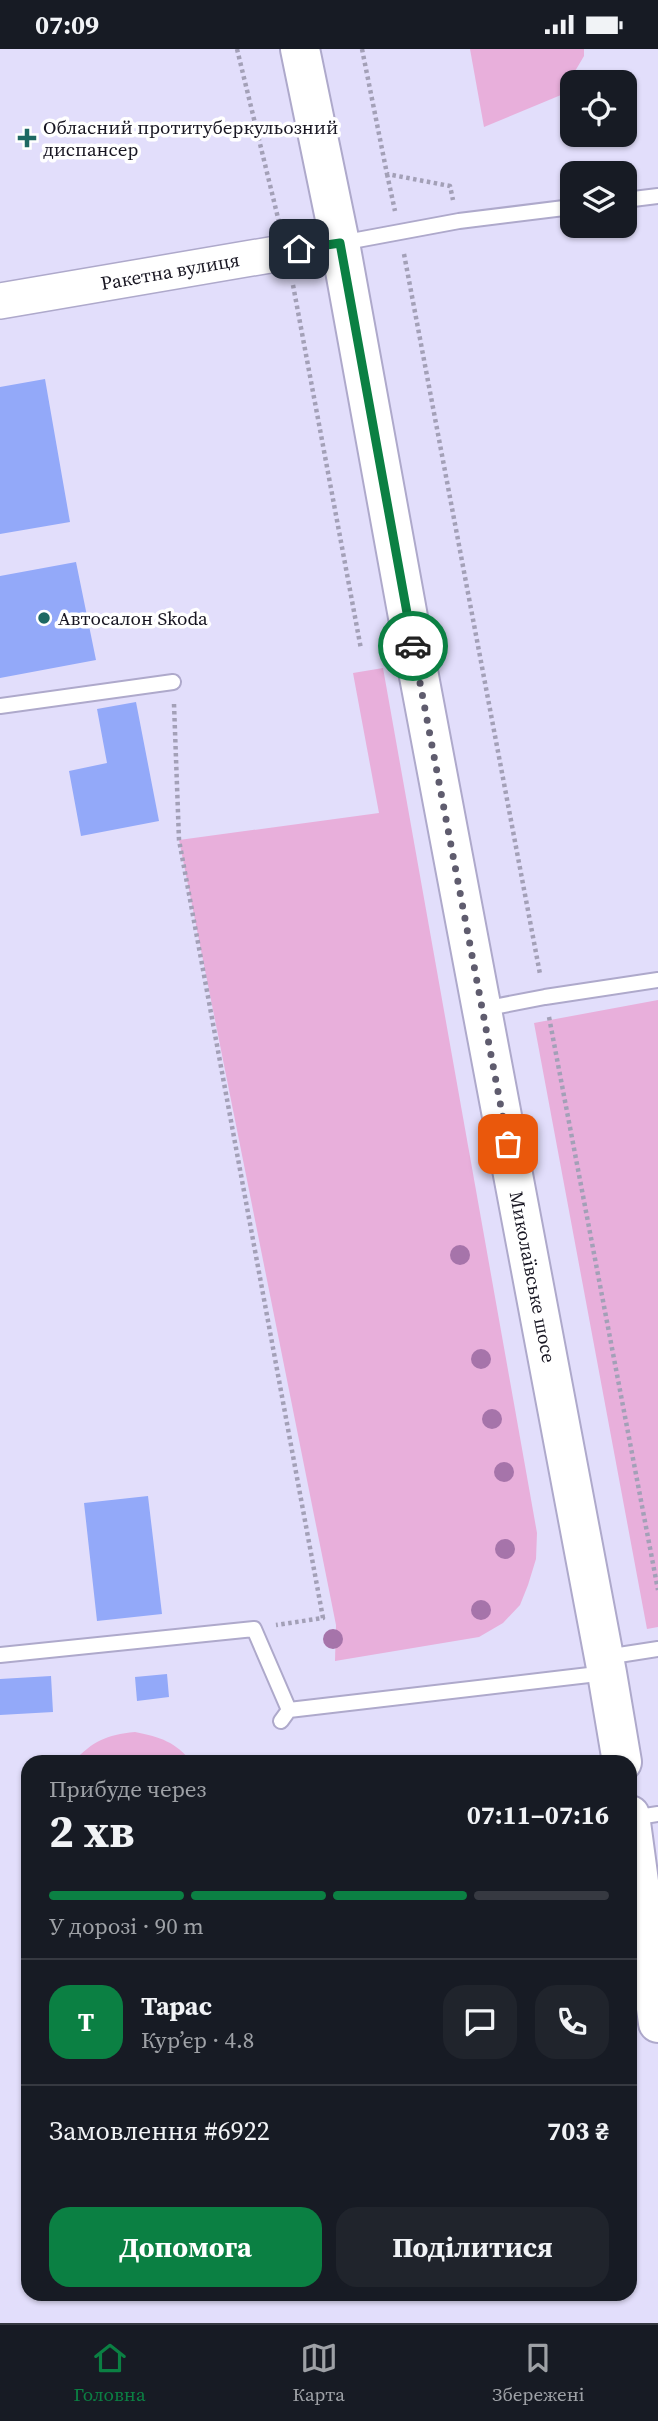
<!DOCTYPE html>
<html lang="uk">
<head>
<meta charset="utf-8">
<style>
  :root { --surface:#171b24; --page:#20242c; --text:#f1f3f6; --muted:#9ea1a6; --line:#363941; --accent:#0b8043 }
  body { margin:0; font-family:"Source Serif 4",serif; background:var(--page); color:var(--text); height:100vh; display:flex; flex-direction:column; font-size:26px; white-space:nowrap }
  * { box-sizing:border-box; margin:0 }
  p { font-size:23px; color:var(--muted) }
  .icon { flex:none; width:38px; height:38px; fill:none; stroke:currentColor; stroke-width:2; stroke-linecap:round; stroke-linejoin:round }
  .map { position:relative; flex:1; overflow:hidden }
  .side { position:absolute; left:21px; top:1706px; width:616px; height:546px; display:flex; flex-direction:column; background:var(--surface); border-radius:21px; box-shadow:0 2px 5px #0004 }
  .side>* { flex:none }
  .buttons { position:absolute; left:560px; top:21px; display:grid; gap:14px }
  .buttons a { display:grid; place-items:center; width:77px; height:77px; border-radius:14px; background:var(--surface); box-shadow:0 2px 5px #0004; font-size:35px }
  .pin { position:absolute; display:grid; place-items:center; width:60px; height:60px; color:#fff; margin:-30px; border-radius:14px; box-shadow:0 4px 10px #0006 }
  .courier { position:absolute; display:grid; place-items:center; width:70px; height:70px; margin:-35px; border:5px solid #0b8043; border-radius:50%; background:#fff; color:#222; box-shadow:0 2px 9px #0007 }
  .overview em { font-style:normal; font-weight:700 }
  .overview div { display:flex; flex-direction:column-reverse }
  .overview { display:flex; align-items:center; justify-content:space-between; height:119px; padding:0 28px }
  h1 { font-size:46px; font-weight:700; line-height:52px }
  .bar { display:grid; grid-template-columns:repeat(4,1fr); gap:10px 7px; align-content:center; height:84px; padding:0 28px }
  .bar i { height:9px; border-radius:5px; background:var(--line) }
  .bar .on { background:var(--accent) }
  .bar p { grid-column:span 4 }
  .line { display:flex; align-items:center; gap:18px; padding:0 28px; border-top:2px solid var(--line) }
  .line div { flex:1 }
  .round { display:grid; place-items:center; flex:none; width:74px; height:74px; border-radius:21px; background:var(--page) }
  .cta { display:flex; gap:14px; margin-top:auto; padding:14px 28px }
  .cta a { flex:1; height:80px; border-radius:21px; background:var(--accent); color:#fff; font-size:28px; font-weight:700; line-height:80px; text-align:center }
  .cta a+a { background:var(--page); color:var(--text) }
  .status { display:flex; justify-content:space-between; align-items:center; height:49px; padding:0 35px; background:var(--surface); direction:ltr }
  .status svg { height:19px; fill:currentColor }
  .tabs { display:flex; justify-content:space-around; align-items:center; height:98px; border-top:2px solid var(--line); background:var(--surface); font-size:19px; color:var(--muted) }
  .tabs a { display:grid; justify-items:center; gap:4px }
  .tabs .on { color:var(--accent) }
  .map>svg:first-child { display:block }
</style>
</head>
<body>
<div class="status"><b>07:09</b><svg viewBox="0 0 49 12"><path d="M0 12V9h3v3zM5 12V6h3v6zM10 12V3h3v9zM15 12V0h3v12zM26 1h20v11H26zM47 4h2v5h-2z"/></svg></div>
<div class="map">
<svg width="658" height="2274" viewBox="0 0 658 2274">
  <rect width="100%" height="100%" fill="#e2defb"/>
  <path fill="#e8afdb" d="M470,0H584V7L561,46L484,78Z
    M383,619L537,1484L536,1510L528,1536L520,1556L503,1574L479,1588L335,1612L336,1576L179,791L379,764L353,624Z
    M658,951V1578L647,1580L534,974Z
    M135,1683C161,1688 175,1693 192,1713H73C93,1692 106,1686 135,1683Z"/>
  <path fill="#93a9f9" d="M45,330L70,473L0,485V338Z
    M76,513L96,611L0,629V527Z
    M136,653L159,772L81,787L69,722L107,714L97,660Z
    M148,1447L162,1565L97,1572L84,1454Z
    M167,1625L169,1648L137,1652L135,1628Z
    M51,1627L53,1663L0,1666V1630Z"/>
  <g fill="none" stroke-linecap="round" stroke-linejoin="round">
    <defs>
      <path id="service" d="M625,151L658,147
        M341,194L459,172L572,158
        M0,657L173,633
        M483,960L545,948L658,931
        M0,1606L254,1580L289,1661L606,1624
        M606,1608L658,1600
        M281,1672L289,1661
        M632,1769L658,1765"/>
      <path id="tertiary" d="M0,252L340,194"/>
      <path id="primary" d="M300,0L340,194L412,590L607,1624L622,1713
        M630,1766L658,1974"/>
    </defs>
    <use href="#service" stroke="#aea9cb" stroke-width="18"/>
    <use href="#tertiary" stroke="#aea9cb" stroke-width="38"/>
    <use href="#primary" stroke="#aea9cb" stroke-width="42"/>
    <path stroke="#a3a0b7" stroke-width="4.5" stroke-dasharray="3.5 3.5" stroke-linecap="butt" d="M237,0L279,173
      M362,0L387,125L450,137L453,151
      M387,125L395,162
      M404,205L540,925
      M293,236L361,600
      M174,655L179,791L323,1569L276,1576
      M549,968L658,1541"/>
    <use href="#service" stroke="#fff" stroke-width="14"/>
    <use href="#tertiary" stroke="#fff" stroke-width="35"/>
    <use href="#primary" stroke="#fff" stroke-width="38"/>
  </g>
  <g fill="#a674aa">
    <circle cx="460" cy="1206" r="10"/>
    <circle cx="481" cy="1310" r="10"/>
    <circle cx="492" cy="1370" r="10"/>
    <circle cx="504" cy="1423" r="10"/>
    <circle cx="505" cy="1500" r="10"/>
    <circle cx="481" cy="1561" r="10"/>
    <circle cx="333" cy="1590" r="10"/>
  </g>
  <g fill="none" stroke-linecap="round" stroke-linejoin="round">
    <path stroke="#5f5c6e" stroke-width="7" stroke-dasharray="0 12.6" d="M413,597L508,1095"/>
    <path stroke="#0b8043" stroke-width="9" d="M299,200L340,194L413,597"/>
  </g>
  <g fill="#1d6863" stroke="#fff" stroke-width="2.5">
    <path d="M23.5 78.5h7v7h7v7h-7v7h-7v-7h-7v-7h7z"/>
    <circle cx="44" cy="569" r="7"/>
  </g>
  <g text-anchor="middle" stroke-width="7" stroke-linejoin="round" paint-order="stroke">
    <g font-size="19" fill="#181622" stroke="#fff" text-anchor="start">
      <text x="43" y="85">Обласний протитуберкульозний<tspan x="43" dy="22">диспансер</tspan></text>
      <text x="58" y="576">Автосалон Skoda</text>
    </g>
    <g font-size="19" fill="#181622" stroke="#fff">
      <text transform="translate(170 222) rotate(-10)" y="7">Ракетна вулиця</text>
      <text transform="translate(533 1228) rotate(79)" y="7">Миколаївське шосе</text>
    </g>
  </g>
</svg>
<div class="buttons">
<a><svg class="icon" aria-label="locate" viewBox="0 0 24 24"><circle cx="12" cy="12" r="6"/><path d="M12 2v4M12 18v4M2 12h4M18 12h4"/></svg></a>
<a><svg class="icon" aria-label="layers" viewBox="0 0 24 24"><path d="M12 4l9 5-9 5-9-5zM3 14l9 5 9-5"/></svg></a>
</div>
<div class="pin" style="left:508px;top:1095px;background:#ea580c"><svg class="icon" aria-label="bag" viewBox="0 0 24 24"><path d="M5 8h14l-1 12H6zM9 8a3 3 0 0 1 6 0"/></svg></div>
<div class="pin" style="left:299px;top:200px;background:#1f2937"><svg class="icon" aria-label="home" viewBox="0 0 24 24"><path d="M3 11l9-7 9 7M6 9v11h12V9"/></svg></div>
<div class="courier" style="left:413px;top:597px"><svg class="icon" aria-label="car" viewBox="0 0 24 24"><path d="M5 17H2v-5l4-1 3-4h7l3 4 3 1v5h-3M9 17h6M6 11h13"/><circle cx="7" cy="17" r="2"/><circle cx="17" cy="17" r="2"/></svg></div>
<section class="side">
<div class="overview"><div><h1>2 хв</h1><p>Прибуде через</p></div><em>07:11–07:16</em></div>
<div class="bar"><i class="on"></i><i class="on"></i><i class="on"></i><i></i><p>У дорозі · 90 m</p></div>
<div class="line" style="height:126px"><b class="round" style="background:var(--accent);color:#fff">Т</b><div><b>Тарас</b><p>Кур’єр · 4.8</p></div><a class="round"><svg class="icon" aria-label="chat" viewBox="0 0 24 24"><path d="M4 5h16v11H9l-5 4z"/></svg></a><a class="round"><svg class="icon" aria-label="phone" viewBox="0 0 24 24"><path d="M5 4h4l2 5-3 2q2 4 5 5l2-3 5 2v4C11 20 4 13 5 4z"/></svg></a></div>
<div class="line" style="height:91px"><div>Замовлення #6922</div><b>703 ₴</b></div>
<div class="cta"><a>Допомога</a><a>Поділитися</a></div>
</section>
</div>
<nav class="tabs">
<a class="on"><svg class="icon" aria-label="home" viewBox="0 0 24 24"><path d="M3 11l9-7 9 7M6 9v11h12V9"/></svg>Головна</a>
<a><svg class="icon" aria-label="map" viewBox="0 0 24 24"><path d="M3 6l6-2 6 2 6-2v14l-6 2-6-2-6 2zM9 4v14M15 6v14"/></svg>Карта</a>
<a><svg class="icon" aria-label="saved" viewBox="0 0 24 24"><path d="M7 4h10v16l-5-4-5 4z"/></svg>Збережені</a>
</nav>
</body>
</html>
